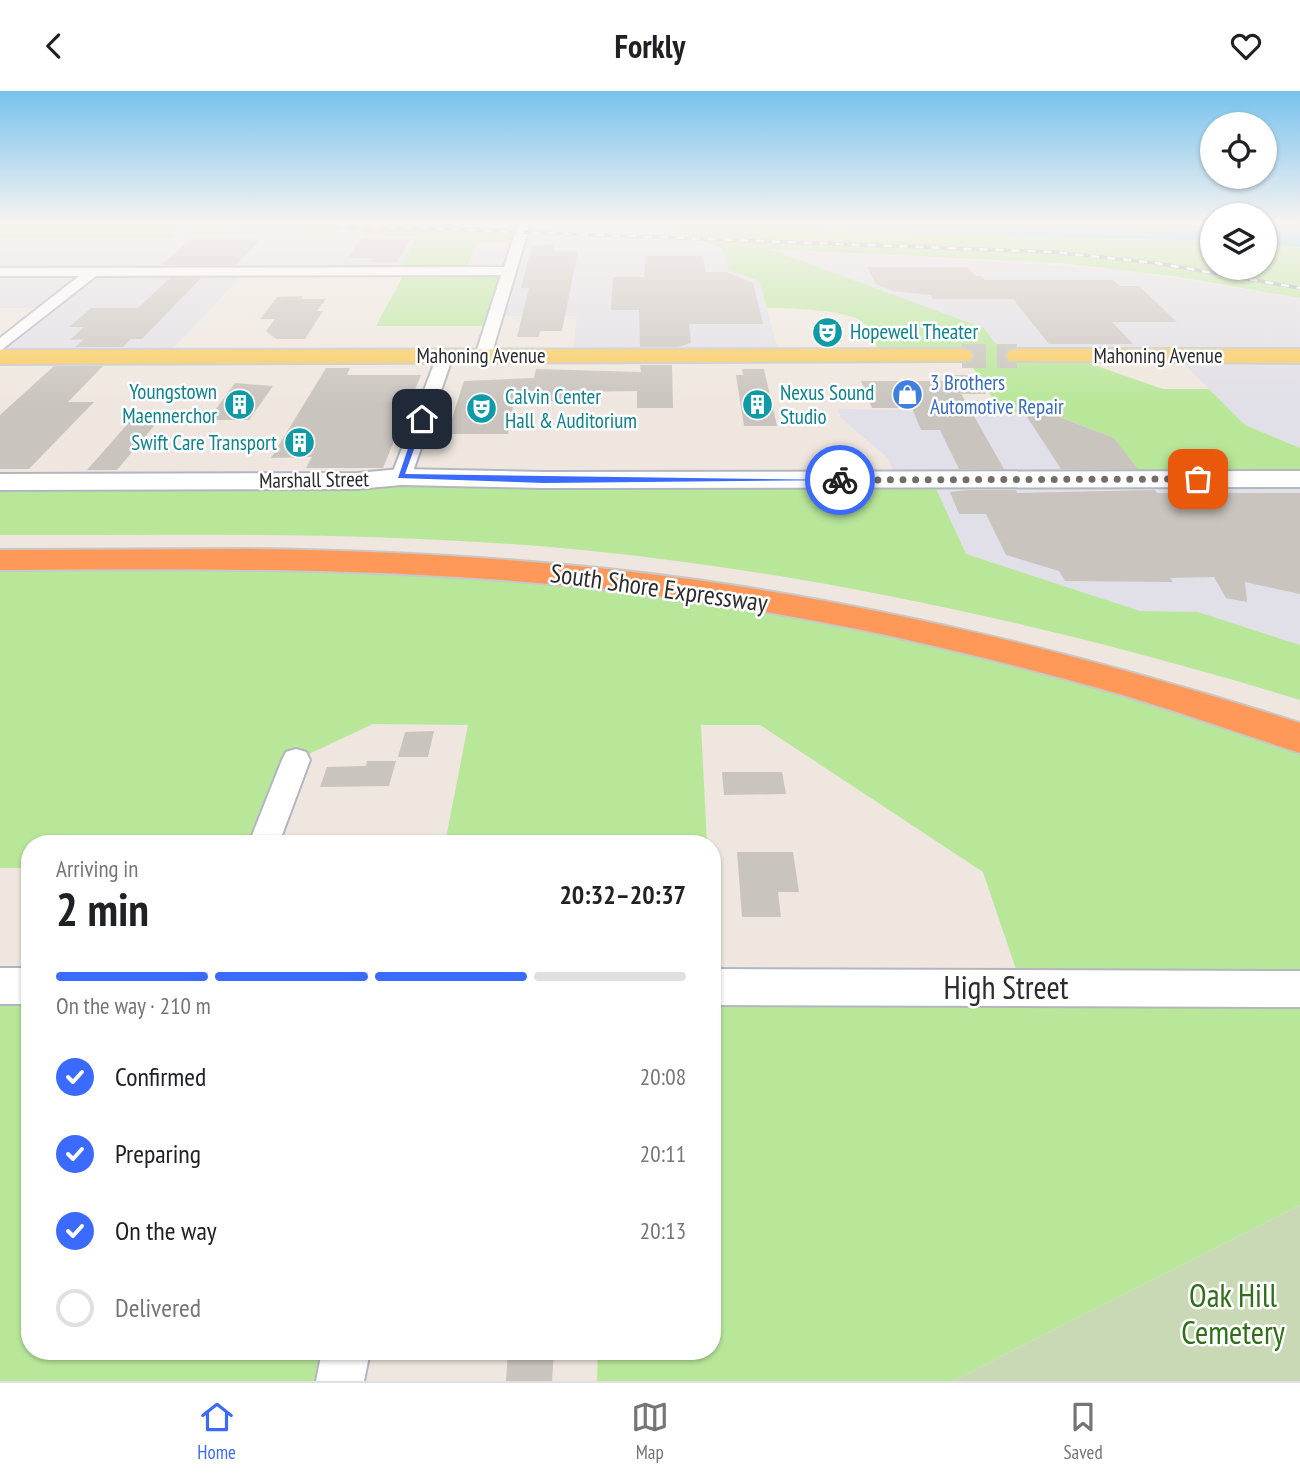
<!DOCTYPE html>
<html lang="en">
<head>
<meta charset="utf-8">
<style>
  :root { --surface:#fff; --page:#f2f2f2; --text:#202124; --muted:#757577; --line:#e0e0e0; --accent:#3b6aff }
  body { margin:0; font-family:"PT Sans Narrow",sans-serif; background:var(--page); color:var(--text); height:100vh; display:flex; flex-direction:column; font-size:26px; white-space:nowrap }
  * { box-sizing:border-box; margin:0 }
  p { font-size:23px; color:var(--muted) }
  .icon { flex:none; width:38px; height:38px; fill:none; stroke:currentColor; stroke-width:2; stroke-linecap:round; stroke-linejoin:round }
  .map { position:relative; flex:1; overflow:hidden }
  .drawer { position:absolute; left:21px; top:744px; width:700px; height:525px; display:flex; flex-direction:column; background:var(--surface); border-radius:28px; box-shadow:0 2px 5px #0004 }
  .drawer>* { flex:none }
  .buttons { position:absolute; left:1200px; top:21px; display:grid; gap:14px }
  .buttons a { display:grid; place-items:center; width:77px; height:77px; border-radius:50%; background:var(--surface); box-shadow:0 2px 5px #0004; font-size:35px }
  .pin { position:absolute; display:grid; place-items:center; width:60px; height:60px; color:#fff; margin:-30px; border-radius:14px; box-shadow:0 4px 10px #0006 }
  .courier { position:absolute; display:grid; place-items:center; width:70px; height:70px; margin:-35px; border:5px solid #3b6aff; border-radius:50%; background:#fff; color:#222; box-shadow:0 2px 9px #0007 }
  .head em { font-style:normal; font-weight:800 }
  .head div { display:flex; flex-direction:column-reverse }
  .head { display:flex; align-items:center; justify-content:space-between; height:119px; padding:0 35px }
  h1 { font-size:46px; font-weight:800; line-height:52px }
  .bar { display:grid; grid-template-columns:repeat(4,1fr); gap:10px 7px; align-content:center; height:84px; padding:0 35px }
  .bar i { height:9px; border-radius:5px; background:var(--line) }
  .bar .active { background:var(--accent) }
  .bar p { grid-column:span 4 }
  ol { padding:0 35px; list-style:none }
  li { display:flex; align-items:center; gap:21px; height:77px }
  li p { margin-inline-start:auto }
  li .icon { padding:7px; border-radius:50%; background:var(--accent); color:#fff; stroke-width:4 }
  li:last-child { color:var(--muted) }
  li i { width:38px; height:38px; border:4px solid var(--line); border-radius:50% }
  header { display:flex; justify-content:space-between; align-items:center; height:91px; padding:0 35px; background:var(--surface); font-size:32px; font-weight:800 }
  .tab-bar { display:flex; justify-content:space-around; align-items:center; height:98px; border-top:2px solid var(--line); background:var(--surface); font-size:19px; color:var(--muted) }
  .tab-bar a { display:grid; justify-items:center; gap:4px }
  .tab-bar .active { color:var(--accent) }
  .map>svg:first-child { display:block }
</style>
</head>
<body>
<header><svg class="icon" aria-label="back" viewBox="0 0 24 24"><path d="M15 5l-7 7 7 7"/></svg>Forkly<svg class="icon" aria-label="heart" viewBox="0 0 24 24"><path d="M12 20l-8-8c-3-5 5-10 8-4 3-6 11-1 8 4z"/></svg></header>
<div class="map">
<svg width="1300" height="1290" viewBox="0 0 1300 1290">
  <rect width="100%" height="100%" fill="#efe7df"/>
  <path fill="#e1dfe7" d="M358,133H657L722,157L729,179L759,190L780,265H572L577,225H496L465,180L478,151H518Z
    M183,138L367,139L363,144L419,145L398,180L245,181L166,265L0,266V255L46,217H0V148H171Z
    M766,157L1115,178L1300,207V357L1245,334L1176,265H1005L984,237Z
    M1021,316H1042L1045,320L1114,347L1146,389L1300,388V554L1198,521L1140,520L966,463L932,389H897L888,367L841,327L838,318L1023,321Z"/>
  <path fill="#b8e799" d="M0,133H358L522,138L518,151H478L465,180H510L493,235H376L405,181L398,180L418,145H362L366,139L183,138L171,148H0Z
    M657,133H793L850,140L1213,150V177H1265V153L1300,156V207L1179,186L1062,172L769,158L984,237L1005,265H1068L1163,298H1209L1245,334L1300,357V388L1146,389L1114,347L1045,320L1042,316H1022L1024,321H1002L965,265H881C876,255 873,243 867,235C855,218 787,217 767,217L759,190L729,179L722,157Z
    M932,389L966,463L1140,520L1198,521L1300,554V609C1067,538 824,483 582,459C389,440 194,444 0,444V391Z
    M0,469H267L754,508L1300,647V1114L953,1290H597L598,1260H712V844L715,896H1022L983,781L760,634H701L707,752H445L468,634L373,633L296,669L264,752H30V777H0Z
    M0,895H30V1260H346L340,1290H0Z"/>
  <path fill="#c9d9b5" d="M1300,1114V1290H953Z"/>
  <path fill="#6ed8f5" d="M793,133H1213V150L849,140Z
    M1265,133L1300,134V156L1265,153Z"/>
  <path fill="#cac4be" d="M191,148H261L236,174H161Z
    M360,148H386L373,167H348Z
    M385,149H410L397,171H371Z
    M555,153L553,160H578L562,240H540L539,246H517L529,197H521L532,154Z
    M646,165H703L706,181H726L753,192L763,233H689L691,252L678,256H640L639,219H611L613,186H644Z
    M867,176H968L975,185H982L985,189H1113L1120,195H1139L1177,231H1112L1133,253H1049L1013,208H933L931,204L893,200L876,193Z
    M170,187H201L142,248H131L123,256H75L84,248L70,249L84,236H69L91,217H138Z
    M303,205L301,208H326L317,220H323L305,248H276L266,240L275,228H260L277,206Z
    M813,232H834L842,251H820Z
    M640,274H672L673,317H637V300L571,301L570,310H514L508,343H447L464,290L534,287L536,278L641,281Z
    M54,275H103L68,311H94L29,378H0V324Z
    M326,277H350L347,284H421L383,377H306L312,366L271,367Z
    M742,278H764L777,335H744L736,284H743Z
    M951,284H973L986,303H962Z
    M861,290H954L1004,378H959L940,339H921L912,317H872Z
    M235,292L273,295L249,329H208Z
    M1016,309L1114,347L1138,378H1061Z
    M131,329H159L117,379H87Z
    M969,399H1016L1017,402L1155,399L1157,402H1300V503L1245,491L1247,511L1226,507L1214,486L1170,487L1173,491L1065,490L1059,480L1006,464L986,423H959L950,401Z
    M434,640L428,666H398L405,641Z
    M367,670H396L389,695L320,696L327,676L366,675Z
    M722,681H782L786,703L724,704Z
    M737,761H793L799,801H778L781,826H742Z
    M508,1260H554L552,1290H506Z"/>
  <g fill="none" stroke-linecap="round" stroke-linejoin="round">
    <path stroke="#c8c2bb" stroke-width="24" stroke-dasharray="24 11" stroke-linecap="butt" d="M962,265H1017"/>
    <defs>
      <path id="street" d="M518,133H530L491,265L483,270L475,265L501,184L96,185L0,260V247L79,185H0V177L504,176Z
        M445,260L453,265L411,386L408,390H394L391,386L437,265Z
        M296,658L306,661L310,669L279,752H249L282,669L286,661Z
        M0,877H30V913H0Z
        M712,878L1300,880V916L712,914Z
        M322,1260H370L364,1290H316Z"/>
      <path id="secondary" d="M401,378L544,381L1300,380V396L544,397L401,394L357,398L0,399V383L357,382Z"/>
      <path id="primary" d="M962,258L970,260L973,265L970,270L0,273V259Z
        M1017,258H1300V272L1009,270L1006,265L1009,260Z"/>
      <path id="highway" d="M246,458C397,460 547,468 697,489C903,518 1103,569 1300,632V662C1232,640 1166,616 1098,597C966,560 831,529 696,510C464,476 233,477 0,479V459Z"/>
    </defs>
    <use href="#street" stroke="#b3b6c1" stroke-width="4"/>
    <use href="#secondary" stroke="#b3b6c1" stroke-width="4"/>
    <use href="#primary" stroke="#c8c8c8" stroke-width="4"/>
    <use href="#highway" stroke="#c8c8c8" stroke-width="4"/>
    <use href="#street" fill="#fff" fill-rule="evenodd"/>
    <use href="#secondary" fill="#fff" fill-rule="evenodd"/>
    <use href="#primary" fill="#f8cb5b" fill-rule="evenodd"/>
    <use href="#highway" fill="#ff9959" fill-rule="evenodd"/>
    <defs>
      <path id="rail" d="M308,133L1053,161L1156,172L1300,197"/>
    </defs>
    <use href="#rail" stroke="#a1a5b8" stroke-width="3.5"/>
    <use href="#rail" stroke="#fff" stroke-width="2.5" stroke-dasharray="8" stroke-linecap="butt"/>
  </g>
  <linearGradient id="sky" x2="0" y2="1"><stop stop-color="#77c2ed"/><stop offset="0.42" stop-color="#f8f4f1"/><stop offset="1" stop-color="#f8f4f1" stop-opacity="0"/></linearGradient>
  <rect width="1300" height="313" fill="url(#sky)"/>
  <path fill="#3b6aff" d="M422,326L425,328L405,383L844,389L544,392L398,387L418,328Z"/>
  <g fill="none" stroke-linecap="round" stroke-linejoin="round">
    <path stroke="#716e6b" stroke-width="7" stroke-dasharray="0 12.6" d="M840,389L1198,388"/>
  </g>
  <defs>
    <symbol id="theatre-disc" viewBox="-11 -11 22 22"><circle r="9.5" fill="#0f9aa8" stroke="#fff"/><path d="M-5-5.5Q0-4 5-5.5V0Q5 5 0 6Q-5 5-5 0ZM-3.3-2.5H-1v1.5H-3.3ZM1-2.5H3.3v1.5H1ZM-2.8 1Q0 5.5 2.8 1Z" fill="#fff"/></symbol>
    <symbol id="shop-disc" viewBox="-11 -11 22 22"><circle r="9.5" fill="#3f7fe0" stroke="#fff"/><path d="M-5-2.5h2.3a2.7 3.5 0 0 1 5.4 0H5L5.5 6h-11ZM-1.5-2.5h3a1.5 2.3 0 0 0-3 0Z" fill="#fff"/></symbol>
    <symbol id="building-disc" viewBox="-11 -11 22 22"><circle r="9.5" fill="#0f9aa8" stroke="#fff"/><path d="M-4-6H4V6H1V3H-1V6H-4ZM-2.5-4.3h1.7v1.8h-1.7ZM.8-4.3h1.7v1.8H.8ZM-2.5-1h1.7V.8h-1.7ZM.8-1h1.7V.8H.8Z" fill="#fff"/></symbol>
  </defs>
  <g fill-rule="evenodd">
    <use href="#theatre-disc" x="810" y="224" width="35" height="35"/>
    <use href="#shop-disc" x="890" y="286" width="35" height="35"/>
    <use href="#building-disc" x="222" y="296" width="35" height="35"/>
    <use href="#building-disc" x="740" y="296" width="35" height="35"/>
    <use href="#theatre-disc" x="464" y="300" width="35" height="35"/>
    <use href="#building-disc" x="282" y="334" width="35" height="35"/>
  </g>
  <g text-anchor="middle" stroke-width="5" stroke-linejoin="round" paint-order="stroke">
    <g font-size="21" fill="#0d838f" stroke="#fff" text-anchor="start">
      <text x="850" y="248">Hopewell Theater</text>
      <text x="217" y="308" text-anchor="end">Youngstown<tspan x="217" dy="24">Maennerchor</tspan></text>
      <text x="780" y="309">Nexus Sound<tspan x="780" dy="24">Studio</tspan></text>
      <text x="505" y="313">Calvin Center<tspan x="505" dy="24">Hall &amp; Auditorium</tspan></text>
      <text x="277" y="359" text-anchor="end">Swift Care Transport</text>
    </g>
    <g font-size="21" fill="#2d2d2d" stroke="#fff">
      <text x="481" y="272">Mahoning Avenue</text>
      <text x="1158" y="272">Mahoning Avenue</text>
      <text transform="translate(314 389) rotate(-1)" y="7">Marshall Street</text>
    </g>
    <g font-size="21" fill="#366cbe" stroke="#fff" text-anchor="start">
      <text x="930" y="299">3 Brothers<tspan x="930" dy="24">Automotive Repair</tspan></text>
    </g>
    <g font-size="26" fill="#2d2d2d" stroke="#fff">
      <text transform="translate(659 497) rotate(8)" y="9">South Shore Expressway</text>
    </g>
    <g font-size="32" fill="#2d2d2d" stroke="#fff">
      <text x="1006" y="908">High Street</text>
    </g>
    <g font-size="32" fill="#2e6f17" stroke="#fff">
      <text x="1233" y="1216">Oak Hill<tspan x="1233" dy="37">Cemetery</tspan></text>
    </g>
  </g>
</svg>
<div class="buttons">
<a><svg class="icon" aria-label="locate" viewBox="0 0 24 24"><circle cx="12" cy="12" r="6"/><path d="M12 2v4M12 18v4M2 12h4M18 12h4"/></svg></a>
<a><svg class="icon" aria-label="layers" viewBox="0 0 24 24"><path d="M12 4l9 5-9 5-9-5zM3 14l9 5 9-5"/></svg></a>
</div>
<div class="pin" style="left:1198px;top:388px;background:#ea580c"><svg class="icon" aria-label="bag" viewBox="0 0 24 24"><path d="M5 8h14l-1 12H6zM9 8a3 3 0 0 1 6 0"/></svg></div>
<div class="pin" style="left:422px;top:328px;background:#1f2937"><svg class="icon" aria-label="home" viewBox="0 0 24 24"><path d="M3 11l9-7 9 7M6 9v11h12V9"/></svg></div>
<div class="courier" style="left:840px;top:389px"><svg class="icon" aria-label="bike" viewBox="0 0 24 24"><circle cx="6" cy="16" r="4"/><circle cx="18" cy="16" r="4"/><path d="M6 16l4-8h5l3 8M10 8l3 8H6M13 5h3"/></svg></div>
<section class="drawer">
<div class="head"><div><h1>2 min</h1><p>Arriving in</p></div><em>20:32–20:37</em></div>
<div class="bar"><i class="active"></i><i class="active"></i><i class="active"></i><i></i><p>On the way · 210 m</p></div>
<ol>
<li><svg class="icon" aria-label="check" viewBox="0 0 24 24"><path d="M5 12l5 5 9-10"/></svg>Confirmed<p>20:08</p></li>
<li><svg class="icon" aria-label="check" viewBox="0 0 24 24"><path d="M5 12l5 5 9-10"/></svg>Preparing<p>20:11</p></li>
<li><svg class="icon" aria-label="check" viewBox="0 0 24 24"><path d="M5 12l5 5 9-10"/></svg>On the way<p>20:13</p></li>
<li><i></i>Delivered</li>
</ol>
</section>
</div>
<nav class="tab-bar">
<a class="active"><svg class="icon" aria-label="home" viewBox="0 0 24 24"><path d="M3 11l9-7 9 7M6 9v11h12V9"/></svg>Home</a>
<a><svg class="icon" aria-label="map" viewBox="0 0 24 24"><path d="M3 6l6-2 6 2 6-2v14l-6 2-6-2-6 2zM9 4v14M15 6v14"/></svg>Map</a>
<a><svg class="icon" aria-label="saved" viewBox="0 0 24 24"><path d="M7 4h10v16l-5-4-5 4z"/></svg>Saved</a>
</nav>
</body>
</html>
